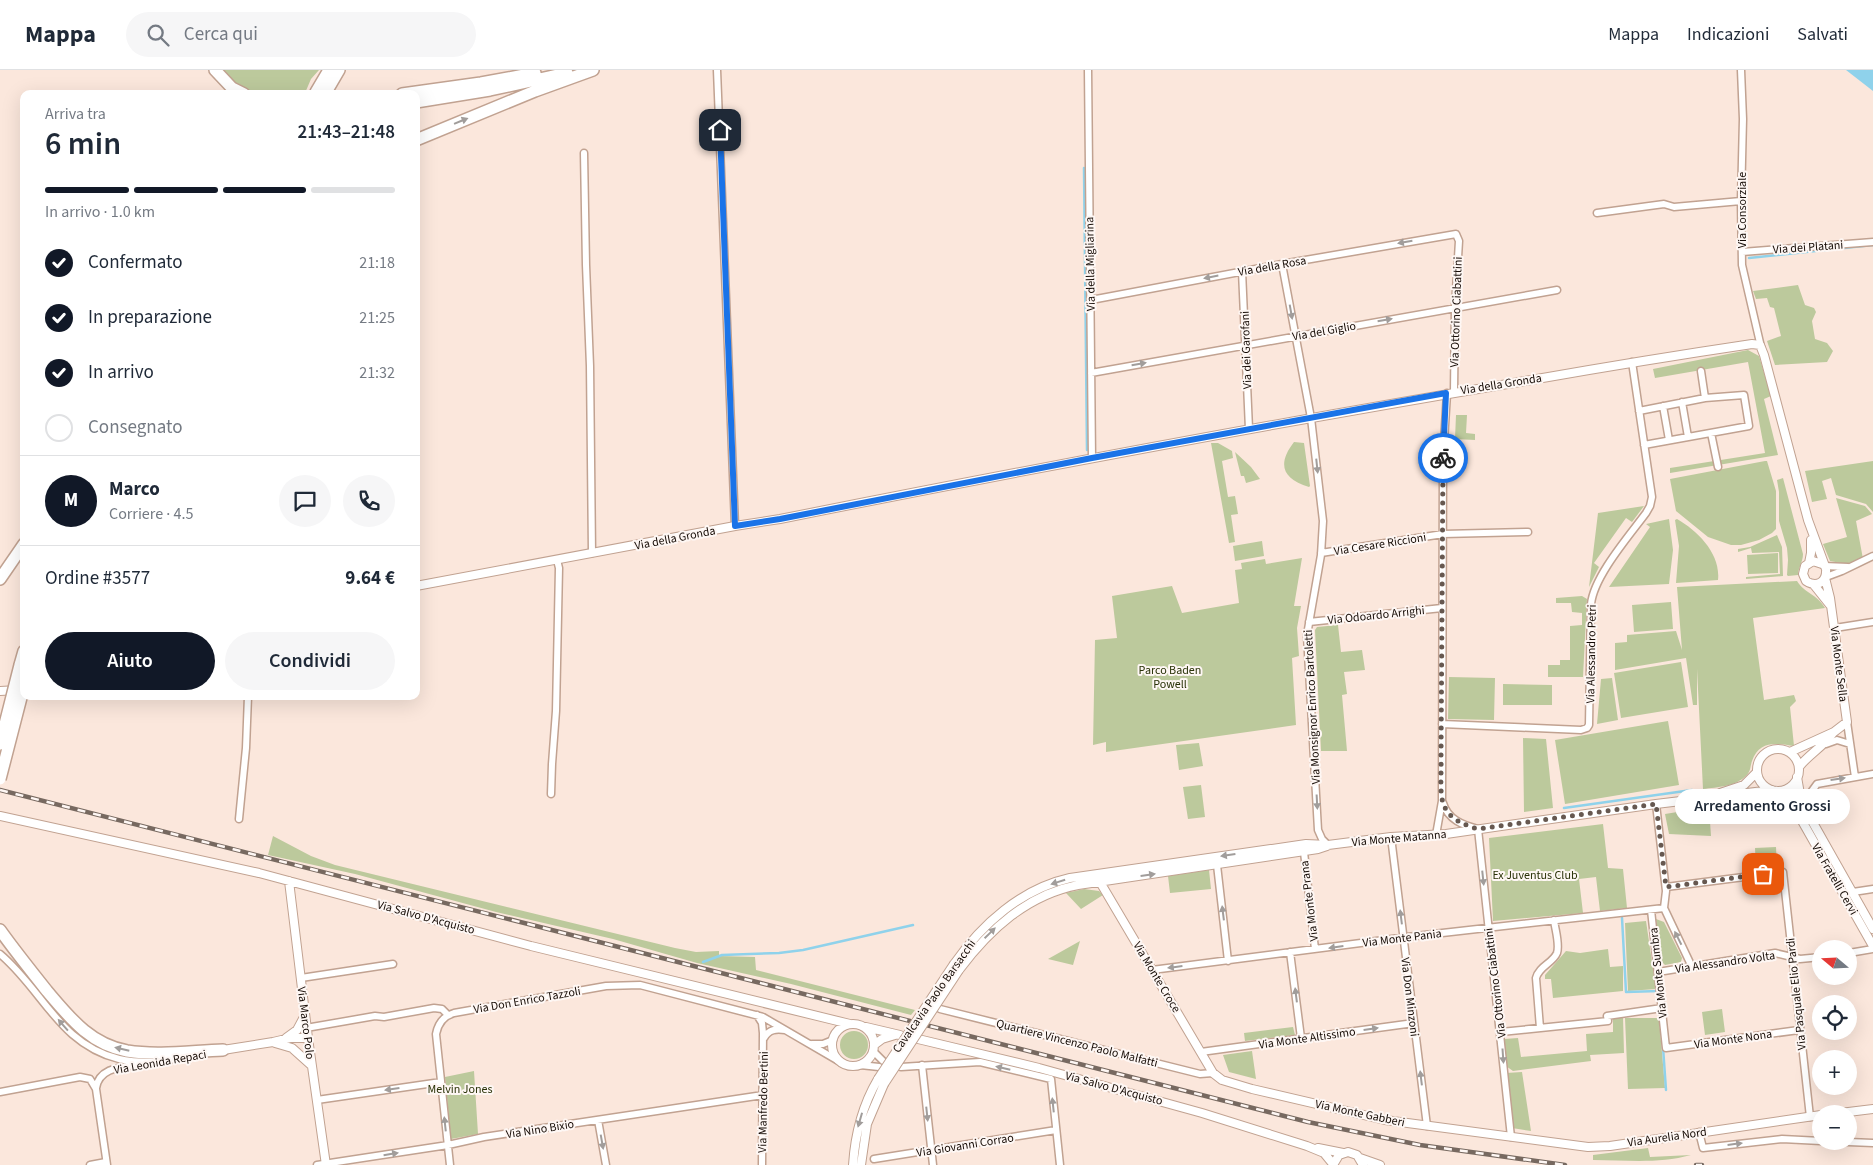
<!DOCTYPE html>
<html lang="it">
<head>
<meta charset="utf-8">
<style>
  :root { --surface:#fff; --page:#f6f6f7; --text:#1f2937; --muted:#747a83; --line:#e0e1e3; --accent:#111827 }
  body { margin:0; font-family:"Source Sans 3",sans-serif; background:var(--page); color:var(--text); height:100vh; display:flex; flex-direction:column; font-size:19px; white-space:nowrap }
  * { box-sizing:border-box; margin:0 }
  p { font-size:16px; color:var(--muted) }
  .icon { flex:none; width:28px; height:28px; fill:none; stroke:currentColor; stroke-width:2; stroke-linecap:round; stroke-linejoin:round }
  .map { position:relative; flex:1; overflow:hidden }
  .side { position:absolute; left:20px; top:20px; width:400px; height:610px; display:flex; flex-direction:column; background:var(--surface); border-radius:10px; box-shadow:0 5px 20px #0002 }
  .side>* { flex:none }
  .needle { width:32px; rotate:289deg }
  .buttons { position:absolute; left:1812px; top:870px; display:grid; gap:10px }
  .buttons a { display:grid; place-items:center; width:45px; height:45px; border-radius:50%; background:var(--surface); box-shadow:0 5px 20px #0002; font-size:25px }
  .pin { position:absolute; display:grid; place-items:center; width:42px; height:42px; color:#fff; margin:-21px; border-radius:10px; box-shadow:0 2px 8px #0006 }
  .courier { position:absolute; display:grid; place-items:center; width:50px; height:50px; margin:-25px; border:4px solid #1a73e8; border-radius:50%; background:#fff; color:#222; box-shadow:0 1px 6px #0007 }
  .bubble { position:absolute; height:35px; border-radius:18px; background:var(--surface); box-shadow:0 5px 20px #0002; font-size:16px; font-weight:600; line-height:35px; text-align:center }
  .headline em { font-style:normal; font-weight:600 }
  .headline div { display:flex; flex-direction:column-reverse }
  .headline { display:flex; align-items:center; justify-content:space-between; height:85px; padding:0 25px }
  h1 { font-size:32px; font-weight:600; line-height:38px }
  .bar { display:grid; grid-template-columns:repeat(4,1fr); gap:8px 5px; align-content:center; height:60px; padding:0 25px }
  .bar i { height:6px; border-radius:4px; background:var(--line) }
  .bar .selected { background:var(--accent) }
  .bar p { grid-column:span 4 }
  .line { display:flex; align-items:center; gap:12px; padding:0 25px; border-top:1px solid var(--line) }
  .line div { flex:1 }
  .round { display:grid; place-items:center; flex:none; width:52px; height:52px; border-radius:26px; background:var(--page) }
  ol { padding:0 25px; list-style:none }
  li { display:flex; align-items:center; gap:15px; height:55px }
  li p { margin-inline-start:auto }
  li .icon { padding:5px; border-radius:50%; background:var(--accent); color:#fff; stroke-width:4 }
  li:last-child { color:var(--muted) }
  li i { width:28px; height:28px; border:2px solid var(--line); border-radius:50% }
  .primary-button { display:flex; gap:10px; margin-top:auto; padding:10px 25px }
  .primary-button a { flex:1; height:58px; border-radius:30px; background:var(--accent); color:#fff; font-size:20px; font-weight:600; line-height:58px; text-align:center }
  .primary-button a+a { background:var(--page); color:var(--text) }
  header { display:flex; align-items:center; gap:30px; box-sizing:border-box; height:70px; padding:0 25px; background:var(--surface); border-bottom:1px solid var(--line) }
  header strong { font-size:24px }
  nav { display:flex; gap:28px; margin-inline-start:auto; font-size:18px }
  .search { width:350px; height:45px; background:var(--page); display:flex; align-items:center; gap:12px; box-sizing:border-box; padding:0 18px; border-radius:28px; color:var(--muted); font-size:19px }
  .map>svg:first-child { display:block }
</style>
</head>
<body>
<header>
<strong>Mappa</strong>
<div class="search"><svg class="icon" aria-label="search" viewBox="0 0 24 24"><circle cx="10" cy="10" r="6"/><path d="M15 15l6 6"/></svg>Cerca qui</div>
<nav><a>Mappa</a><a>Indicazioni</a><a>Salvati</a></nav>
</header>
<div class="map">
<svg width="1873" height="1095" viewBox="0 0 1873 1095">
  <rect width="100%" height="100%" fill="#fbe7dc"/>
  <path fill="#bcc99c" d="M219,0H319L311,9L305,23C282,25 254,28 234,14C228,11 224,5 219,0Z
    M1798,215L1805,235L1814,238L1816,242L1812,251L1815,269L1827,273L1833,281L1827,292L1775,295L1767,271L1781,266L1774,238L1770,237L1767,228L1756,229L1753,221Z
    M1748,280L1759,286L1771,326L1764,329L1778,385L1670,403V398L1765,383L1748,292L1655,308L1653,299Z
    M1456,345H1467L1466,363L1475,364V370L1455,369Z
    M1294,372L1304,373L1310,416L1309,417C1282,409 1277,394 1294,372Z
    M1211,373H1218L1232,381L1233,388L1222,391L1228,427L1235,426L1238,444L1231,445L1235,472L1229,473Z
    M1235,382L1251,397L1260,409L1246,413L1244,406H1241Z
    M1765,391H1767L1776,421V459L1772,463L1759,470L1741,475H1731L1708,467L1676,441L1670,409Z
    M1873,391V442L1866,434L1836,425L1831,408L1822,411L1827,429L1812,432L1805,401Z
    M1783,408L1803,484C1803,492 1798,498 1798,505L1788,506L1787,505L1788,490L1787,478L1779,451V422L1777,410Z
    M1836,428L1865,436L1872,444L1856,451L1863,489L1846,494L1830,491L1823,474L1847,467Z
    M1644,436L1632,452L1626,448L1594,493L1599,497L1589,517L1598,443Z
    M1669,449L1673,480L1669,514L1609,517L1650,457L1646,454Z
    M1677,449C1698,461 1721,484 1718,510L1676,513L1679,476L1675,450Z
    M1777,465L1782,477L1783,506L1746,509V507L1780,504L1779,482L1752,483L1751,478L1738,482V479L1750,477Z
    M1262,471L1264,486L1235,491L1233,476Z
    M1778,483V503L1748,504L1747,485Z
    M1302,488L1294,536H1301L1297,558L1299,586L1292,588L1296,655L1106,682V672L1093,675L1095,570L1117,568L1112,526L1172,516L1182,543L1239,533L1235,500L1242,499L1241,493L1265,489L1266,494Z
    M1797,511C1805,524 1816,523 1825,538L1753,548L1764,630L1794,625L1796,631L1790,637L1794,676C1777,673 1759,670 1752,691C1750,697 1751,700 1747,705C1735,717 1718,717 1703,719L1697,599V635H1693L1686,588L1615,600V573L1627,572V565L1676,561L1682,580L1677,517Z
    M1582,526L1587,529L1583,607H1548V595H1560V590H1570V556L1582,555V543L1572,542L1571,533H1556V528Z
    M1671,532L1673,559L1634,562L1632,535Z
    M1338,555L1341,582L1362,580L1365,600L1344,602L1347,624L1342,625L1347,681H1321L1315,560L1317,557Z
    M1681,592L1688,637L1621,648L1614,603Z
    M1449,607L1495,608L1494,650L1448,649Z
    M1612,608L1618,650L1597,654L1601,609Z
    M1503,614L1552,615V635H1503Z
    M1668,651L1679,715L1565,734L1555,670Z
    M1523,668L1546,669L1553,738L1524,742Z
    M1199,673L1203,696L1179,700L1176,675Z
    M1201,715L1205,747L1188,749L1183,717Z
    M1709,737L1711,766L1669,764L1665,744Z
    M1603,754L1608,798L1623,799L1627,838L1600,841L1596,807L1579,809L1583,843L1493,851L1489,768Z
    M273,766L311,786L335,795L675,878L696,882L719,881V886L755,887L756,900L915,940L911,945L791,914L697,893L613,869L496,842L355,804L268,785Z
    M1776,777L1777,798L1756,799L1755,778Z
    M1209,800L1211,819L1170,823L1168,806Z
    M1084,819L1099,821L1103,825L1081,839L1066,823Z
    M1656,849L1664,852L1682,888L1681,892L1665,895L1661,891Z
    M1646,851L1656,919L1628,921L1625,853Z
    M1080,871L1073,895L1048,889Z
    M1608,879L1610,897L1623,896V921L1553,928L1551,909H1545V905L1566,881L1580,883Z
    M1722,939L1725,962L1705,965L1702,942Z
    M1623,946L1624,983L1590,985L1591,991L1513,1001L1506,996L1504,969L1518,968L1521,987L1587,981L1586,964L1613,962V947Z
    M1625,948H1659L1665,1018L1628,1019Z
    M1293,957L1295,965L1245,971L1244,963Z
    M840 975a14 14 0 1 1 28 0a14 14 0 1 1-28 0Z
    M1252,981L1256,1009L1229,1002L1223,985Z
    M474,1001L478,1064L451,1069L445,1007Z
    M1522,1002L1531,1061L1512,1058L1506,1003Z
    M1648,1078L1650,1087L1691,1085C1659,1094 1626,1090 1593,1090V1085Z"/>
  <path fill="#8fd2eb" d="M1846,0H1873V21Z"/>
  <g fill="none" stroke-linecap="round" stroke-linejoin="round">
    <path stroke="#8fd2eb" stroke-width="2.5" d="M1084,98L1087,380
      M1749,188L1873,175
      M1564,738L1692,720
      M1622,848L1626,922L1659,921
      M703,892L722,885L779,883L803,880L913,855
      M1663,977L1666,1020"/>
    <defs>
      <path id="minor" d="M717,0L735,456
        M1088,0L1092,388
        M1741,0L1743,49L1741,131L1742,195L1761,277
        M584,83L586,195L590,296L592,483
        M1597,143L1664,134L1674,137L1741,131
        M1742,182L1873,172
        M1282,194L1311,348L1323,451L1321,485L1307,565L1318,760L1322,769L1328,775
        M1242,201L1249,359
        M1091,230L1282,194L1456,164L1459,171L1455,237L1454,322
        M1701,301L1705,328
        M1091,303L1557,220
        M1682,332L1688,367
        M1663,336L1669,370
        M1639,341L1705,328L1744,325L1749,356L1644,375
        M1711,363L1718,397
        M1321,483L1443,464L1528,462
        M1824,496L1848,497
        M1826,507L1842,501L1873,486
        M1309,552L1442,538
        M1835,558L1873,552
        M1847,652L1855,707
        M1442,654L1581,660L1587,658L1589,655L1591,534C1594,506 1629,466 1646,443L1650,436L1652,427L1632,292
        M1826,674L1837,670L1850,674
        M551,724L552,694L556,641L559,498L557,490
        M1443,733C1448,750 1463,755 1478,759L1511,1067
        M1656,734L1666,821L1664,838L1692,897
        M1807,742L1809,725L1817,714L1873,704
        M239,749L246,678L248,626
        M1436,765L1442,731L1443,388L1447,323
        M1391,767L1427,1056
        M1304,782L1315,879
        M1217,795L1228,891
        M1666,817L1783,802L1810,1047
        M1853,822L1873,819
        M1651,840L1666,978L1799,960
        M1290,882L1301,968
        M1849,883L1873,879
        M0,884C43,920 59,974 119,989C130,992 142,992 153,992
        M1152,900L1407,867L1664,838
        M1658,902L1775,883L1800,889L1821,887
        M301,908L393,894
        M940,939L1200,1004L1213,1003
        M757,945L762,953L763,963L762,1095
        M306,958L375,946L384,947L434,938L442,939L448,945
        M1540,958L1536,908C1539,896 1553,893 1557,883C1560,874 1555,859 1554,850
        M1501,962L1608,951L1607,946L1662,938
        M764,968C769,959 776,959 785,960
        M812,974H823L833,970
        M873,981L883,991
        M1201,982L1414,953
        M150,993L187,987
        M860,995L879,997
        M922,995L933,1095
        M901,997L980,992L1051,1009L1060,1095
        M96,1018C99,997 123,997 140,994
        M0,1022L80,1007L90,1009L96,1019L107,1095
        M317,1030L441,1012
        M598,1050L606,1095
        M1699,1062L1703,1078L1782,1069L1821,1071
        M1824,1071L1873,1073
        M874,1089L1056,1060
        M90,1095L106,1092
        M317,1095L448,1075L484,1067L763,1025
        M450,1095L436,964C438,953 444,946 454,943L606,916L640,915L763,947L842,993"/>
      <path id="tertiary" d="M1809,493L1811,483V470
        M1814,515L1830,535
        M416,516L735,456L780,449C1030,399 1280,352 1531,310C1605,297 1678,285 1752,274L1760,275L1764,285L1808,450L1826,499C1827,512 1817,518 1806,511L1803,504L1805,496L1813,491L1822,494
        M0,621L18,620
        M1757 700a21 21 0 1 1 42 0a21 21 0 1 1-42 0Z
        M1790,682L1834,662L1847,652L1830,528L1825,508
        M1799,697C1809,684 1823,677 1833,663
        M1797,707L1800,724L1803,735L1873,859
        M1777,721L1786,727L1793,735L1873,876
        M1720,723L1744,715L1757,702
        M0,746L259,803L531,876L850,954
        M289,811L308,968L326,1095
        M1100,812L1213,1003L1222,1010L1252,1019L1385,1050L1588,1077L1610,1076L1821,1045
        M954,894C982,854 1021,819 1070,808L1306,774L1328,775L1391,767L1446,764L1656,734L1772,720
        M959,900C990,859 1027,825 1078,815L1318,779L1327,776
        M832 975a21 21 0 1 1 42 0a21 21 0 1 1-42 0Z
        M866,957L900,965
        M286,968L297,960L304,947
        M918,969L1039,998L1202,1043L1307,1076L1324,1083L1333,1094
        M275,973L292,978L311,995
        M874,975L882,969L895,965
        M223,980L273,972L290,968H308
        M1832,1044L1873,1039
        M1318,1078L1343,1083
        M1360,1088L1380,1095
        M853,1095C855,1064 862,1036 878,1009
        M861,1095L867,1054L884,1014
        M1333,1095L1339,1085L1348,1082L1357,1085L1363,1095"/>
      <path id="trunk" d="M215,0L232,18L244,24
        M402,24L481,13L535,3
        M416,32L490,20L567,3
        M416,70L535,21L593,0
        M0,509L24,474
        M20,595L24,581
        M0,860C15,881 31,901 47,921C70,948 90,974 127,981C158,986 192,981 223,980"/>
      <path id="motorway" d="M316,22L329,0
        M325,24L339,0"/>
    </defs>
    <use href="#minor" stroke="#c1a291" stroke-width="9"/>
    <use href="#tertiary" stroke="#c1a291" stroke-width="10"/>
    <use href="#trunk" stroke="#c1a291" stroke-width="14"/>
    <use href="#motorway" stroke="#c1a291" stroke-width="14"/>
    <use href="#minor" stroke="#fff" stroke-width="6"/>
    <use href="#tertiary" stroke="#fff" stroke-width="8"/>
    <use href="#trunk" stroke="#fff" stroke-width="11"/>
    <use href="#motorway" stroke="#fff" stroke-width="11"/>
    <defs>
      <path id="rail" d="M0,720L1308,1052L1420,1075L1565,1095
        M1696,1095H1702"/>
    </defs>
    <use href="#rail" stroke="#776960" stroke-width="4.5"/>
    <use href="#rail" stroke="#fef7f4" stroke-width="2.5" stroke-dasharray="8" stroke-linecap="butt"/>
    <defs>
      <path id="tertiary-bridge" d="M878,1009L954,894
        M884,1014L959,900"/>
      <path id="trunk-bridge" d="M0,674L20,595
        M0,709L24,616"/>
    </defs>
    <use href="#tertiary-bridge" stroke="#c1a291" stroke-width="10" stroke-linecap="butt"/>
    <use href="#trunk-bridge" stroke="#c1a291" stroke-width="14" stroke-linecap="butt"/>
    <use href="#tertiary-bridge" stroke="#fff" stroke-width="8"/>
    <use href="#trunk-bridge" stroke="#fff" stroke-width="11"/>
  </g>
  <defs><path id="oneway-solid" d="M-6-.8H1V-3.2L6.5 0L1 3.2V.8H-6Z" transform="scale(1.25)"/></defs>
  <g fill="#a19d9b">
    <use href="#oneway-solid" transform="translate(461 51) rotate(-22)"/>
    <use href="#oneway-solid" transform="translate(1405 172) rotate(170)"/>
    <use href="#oneway-solid" transform="translate(1211 207) rotate(169)"/>
    <use href="#oneway-solid" transform="translate(1291 242) rotate(80)"/>
    <use href="#oneway-solid" transform="translate(1385 250) rotate(-10)"/>
    <use href="#oneway-solid" transform="translate(1139 294) rotate(-10)"/>
    <use href="#oneway-solid" transform="translate(1317 396) rotate(84)"/>
    <use href="#oneway-solid" transform="translate(1838 709) rotate(-8)"/>
    <use href="#oneway-solid" transform="translate(1317 732) rotate(87)"/>
    <use href="#oneway-solid" transform="translate(1228 785) rotate(172)"/>
    <use href="#oneway-solid" transform="translate(1148 805) rotate(-8)"/>
    <use href="#oneway-solid" transform="translate(1483 808) rotate(84)"/>
    <use href="#oneway-solid" transform="translate(1058 812) rotate(163)"/>
    <use href="#oneway-solid" transform="translate(1223 843) rotate(-97)"/>
    <use href="#oneway-solid" transform="translate(1401 847) rotate(-97)"/>
    <use href="#oneway-solid" transform="translate(990 863) rotate(-44)"/>
    <use href="#oneway-solid" transform="translate(1678 868) rotate(-117)"/>
    <use href="#oneway-solid" transform="translate(1336 877) rotate(172)"/>
    <use href="#oneway-solid" transform="translate(1175 897) rotate(173)"/>
    <use href="#oneway-solid" transform="translate(1296 925) rotate(-97)"/>
    <use href="#oneway-solid" transform="translate(63 955) rotate(-131)"/>
    <use href="#oneway-solid" transform="translate(1371 959) rotate(-8)"/>
    <use href="#oneway-solid" transform="translate(122 979) rotate(-167)"/>
    <use href="#oneway-solid" transform="translate(1503 986) rotate(86)"/>
    <use href="#oneway-solid" transform="translate(1003 998) rotate(-167)"/>
    <use href="#oneway-solid" transform="translate(1421 1008) rotate(-97)"/>
    <use href="#oneway-solid" transform="translate(392 1019) rotate(172)"/>
    <use href="#oneway-solid" transform="translate(1053 1035) rotate(-96)"/>
    <use href="#oneway-solid" transform="translate(927 1044) rotate(84)"/>
    <use href="#oneway-solid" transform="translate(860 1050) rotate(106)"/>
    <use href="#oneway-solid" transform="translate(445 1054) rotate(-96)"/>
    <use href="#oneway-solid" transform="translate(602 1072) rotate(80)"/>
    <use href="#oneway-solid" transform="translate(1735 1074) rotate(-7)"/>
    <use href="#oneway-solid" transform="translate(391 1084) rotate(-9)"/>
  </g>
  <g fill="none" stroke-linecap="round" stroke-linejoin="round">
    <path stroke="#665850" stroke-width="5" stroke-dasharray="0 9" d="M1443,388L1441,687C1442,726 1433,746 1478,759L1656,734L1666,817L1763,804"/>
    <path stroke="#1a73e8" stroke-width="6" d="M720,60L735,456L780,449L1092,388L1446,323L1443,388"/>
  </g>
  <g text-anchor="middle" stroke-width="4" stroke-linejoin="round" paint-order="stroke">
    <g font-size="12" fill="#150b05" stroke="#fef7f4">
      <text transform="translate(1742 140) rotate(-90)" y="4">Via Consorziale</text>
      <text transform="translate(1808 177) rotate(-4)" y="4">Via dei Platani</text>
      <text transform="translate(1090 194) rotate(-91)" y="4">Via della Migliarina</text>
      <text transform="translate(1272 196) rotate(-10)" y="4">Via della Rosa</text>
      <text transform="translate(1456 242) rotate(-88)" y="4">Via Ottorino Ciabattini</text>
      <text transform="translate(1324 261) rotate(-10)" y="4">Via del Giglio</text>
      <text transform="translate(1246 280) rotate(-92)" y="4">Via dei Garofani</text>
      <text transform="translate(1501 314) rotate(-9)" y="4">Via della Gronda</text>
      <text transform="translate(675 468) rotate(-11)" y="4">Via della Gronda</text>
      <text transform="translate(1380 474) rotate(-9)" y="4">Via Cesare Riccioni</text>
      <text transform="translate(1376 545) rotate(-6)" y="4">Via Odoardo Arrighi</text>
      <text transform="translate(1591 584) rotate(-89)" y="4">Via Alessandro Petri</text>
      <text transform="translate(1839 594) rotate(83)" y="4">Via Monte Sella</text>
      <text transform="translate(1312 637) rotate(-93)" y="4">Via Monsignor Enrico Bartoletti</text>
      <text transform="translate(1399 768) rotate(-5)" y="4">Via Monte Matanna</text>
      <text transform="translate(1835 809) rotate(60)" y="4">Via Fratelli Cervi</text>
      <text transform="translate(1309 831) rotate(-97)" y="4">Via Monte Prana</text>
      <text transform="translate(426 847) rotate(15)" y="4">Via Salvo D'Acquisto</text>
      <text transform="translate(1402 868) rotate(-7)" y="4">Via Monte Pania</text>
      <text transform="translate(1725 892) rotate(-8)" y="4">Via Alessandro Volta</text>
      <text transform="translate(1658 903) rotate(-96)" y="4">Via Monte Sumbra</text>
      <text transform="translate(1157 907) rotate(59)" y="4">Via Monte Croce</text>
      <text transform="translate(1495 913) rotate(-97)" y="4">Via Ottorino Ciabattini</text>
      <text transform="translate(1796 924) rotate(-96)" y="4">Via Pasquale Elio Pardi</text>
      <text transform="translate(934 926) rotate(-55)" y="4">Cavalcavia Paolo Barsacchi</text>
      <text transform="translate(1410 927) rotate(83)" y="4">Via Don Minzoni</text>
      <text transform="translate(527 930) rotate(-10)" y="4">Via Don Enrico Tazzoli</text>
      <text transform="translate(306 953) rotate(83)" y="4">Via Marco Polo</text>
      <text transform="translate(1307 968) rotate(-8)" y="4">Via Monte Altissimo</text>
      <text transform="translate(1733 969) rotate(-8)" y="4">Via Monte Nona</text>
      <text transform="translate(1077 973) rotate(14)" y="4">Quartiere Vincenzo Paolo Malfatti</text>
      <text transform="translate(160 992) rotate(-10)" y="4">Via Leonida Repaci</text>
      <text transform="translate(1114 1018) rotate(15)" y="4">Via Salvo D'Acquisto</text>
      <text transform="translate(763 1032) rotate(-89)" y="4">Via Manfredo Bertini</text>
      <text transform="translate(1360 1043) rotate(12)" y="4">Via Monte Gabberi</text>
      <text transform="translate(540 1059) rotate(-9)" y="4">Via Nino Bixio</text>
      <text transform="translate(1667 1067) rotate(-8)" y="4">Via Aurelia Nord</text>
      <text transform="translate(965 1075) rotate(-9)" y="4">Via Giovanni Corrao</text>
    </g>
    <g font-size="12" fill="#293207" stroke="#fef7f4">
      <text x="1170" y="604">Parco Baden<tspan x="1170" dy="14">Powell</tspan></text>
      <text x="1535" y="809">Ex Juventus Club</text>
      <text x="460" y="1023">Melvin Jones</text>
    </g>
  </g>
</svg>
<div class="buttons">
<a><svg class="needle" viewBox="-14 -14 28 28"><path d="M0-13l5 13h-10z" fill="#e53935"/><path d="M0 13l5-13h-10z" fill="#747a83"/></svg></a>
<a><svg class="icon" aria-label="locate" viewBox="0 0 24 24"><circle cx="12" cy="12" r="6"/><path d="M12 2v4M12 18v4M2 12h4M18 12h4"/></svg></a>
<a>+</a>
<a>−</a>
</div>
<div class="pin" style="left:1763px;top:804px;background:#ea580c"><svg class="icon" aria-label="bag" viewBox="0 0 24 24"><path d="M5 8h14l-1 12H6zM9 8a3 3 0 0 1 6 0"/></svg></div>
<div class="pin" style="left:720px;top:60px;background:#1f2937"><svg class="icon" aria-label="home" viewBox="0 0 24 24"><path d="M3 11l9-7 9 7M6 9v11h12V9"/></svg></div>
<div class="courier" style="left:1443px;top:388px"><svg class="icon" aria-label="bike" viewBox="0 0 24 24"><circle cx="6" cy="16" r="4"/><circle cx="18" cy="16" r="4"/><path d="M6 16l4-8h5l3 8M10 8l3 8H6M13 5h3"/></svg></div>
<div class="bubble" style="left:1675px;top:719px;width:175px">Arredamento Grossi</div>
<section class="side">
<div class="headline"><div><h1>6 min</h1><p>Arriva tra</p></div><em>21:43–21:48</em></div>
<div class="bar"><i class="selected"></i><i class="selected"></i><i class="selected"></i><i></i><p>In arrivo · 1.0 km</p></div>
<ol>
<li><svg class="icon" aria-label="check" viewBox="0 0 24 24"><path d="M5 12l5 5 9-10"/></svg>Confermato<p>21:18</p></li>
<li><svg class="icon" aria-label="check" viewBox="0 0 24 24"><path d="M5 12l5 5 9-10"/></svg>In preparazione<p>21:25</p></li>
<li><svg class="icon" aria-label="check" viewBox="0 0 24 24"><path d="M5 12l5 5 9-10"/></svg>In arrivo<p>21:32</p></li>
<li><i></i>Consegnato</li>
</ol>
<div class="line" style="height:90px"><b class="round" style="background:var(--accent);color:#fff">M</b><div><b>Marco</b><p>Corriere · 4.5</p></div><a class="round"><svg class="icon" aria-label="chat" viewBox="0 0 24 24"><path d="M4 5h16v11H9l-5 4z"/></svg></a><a class="round"><svg class="icon" aria-label="phone" viewBox="0 0 24 24"><path d="M5 4h4l2 5-3 2q2 4 5 5l2-3 5 2v4C11 20 4 13 5 4z"/></svg></a></div>
<div class="line" style="height:65px"><div>Ordine #3577</div><b>9.64 €</b></div>
<div class="primary-button"><a>Aiuto</a><a>Condividi</a></div>
</section>
</div>
</body>
</html>
